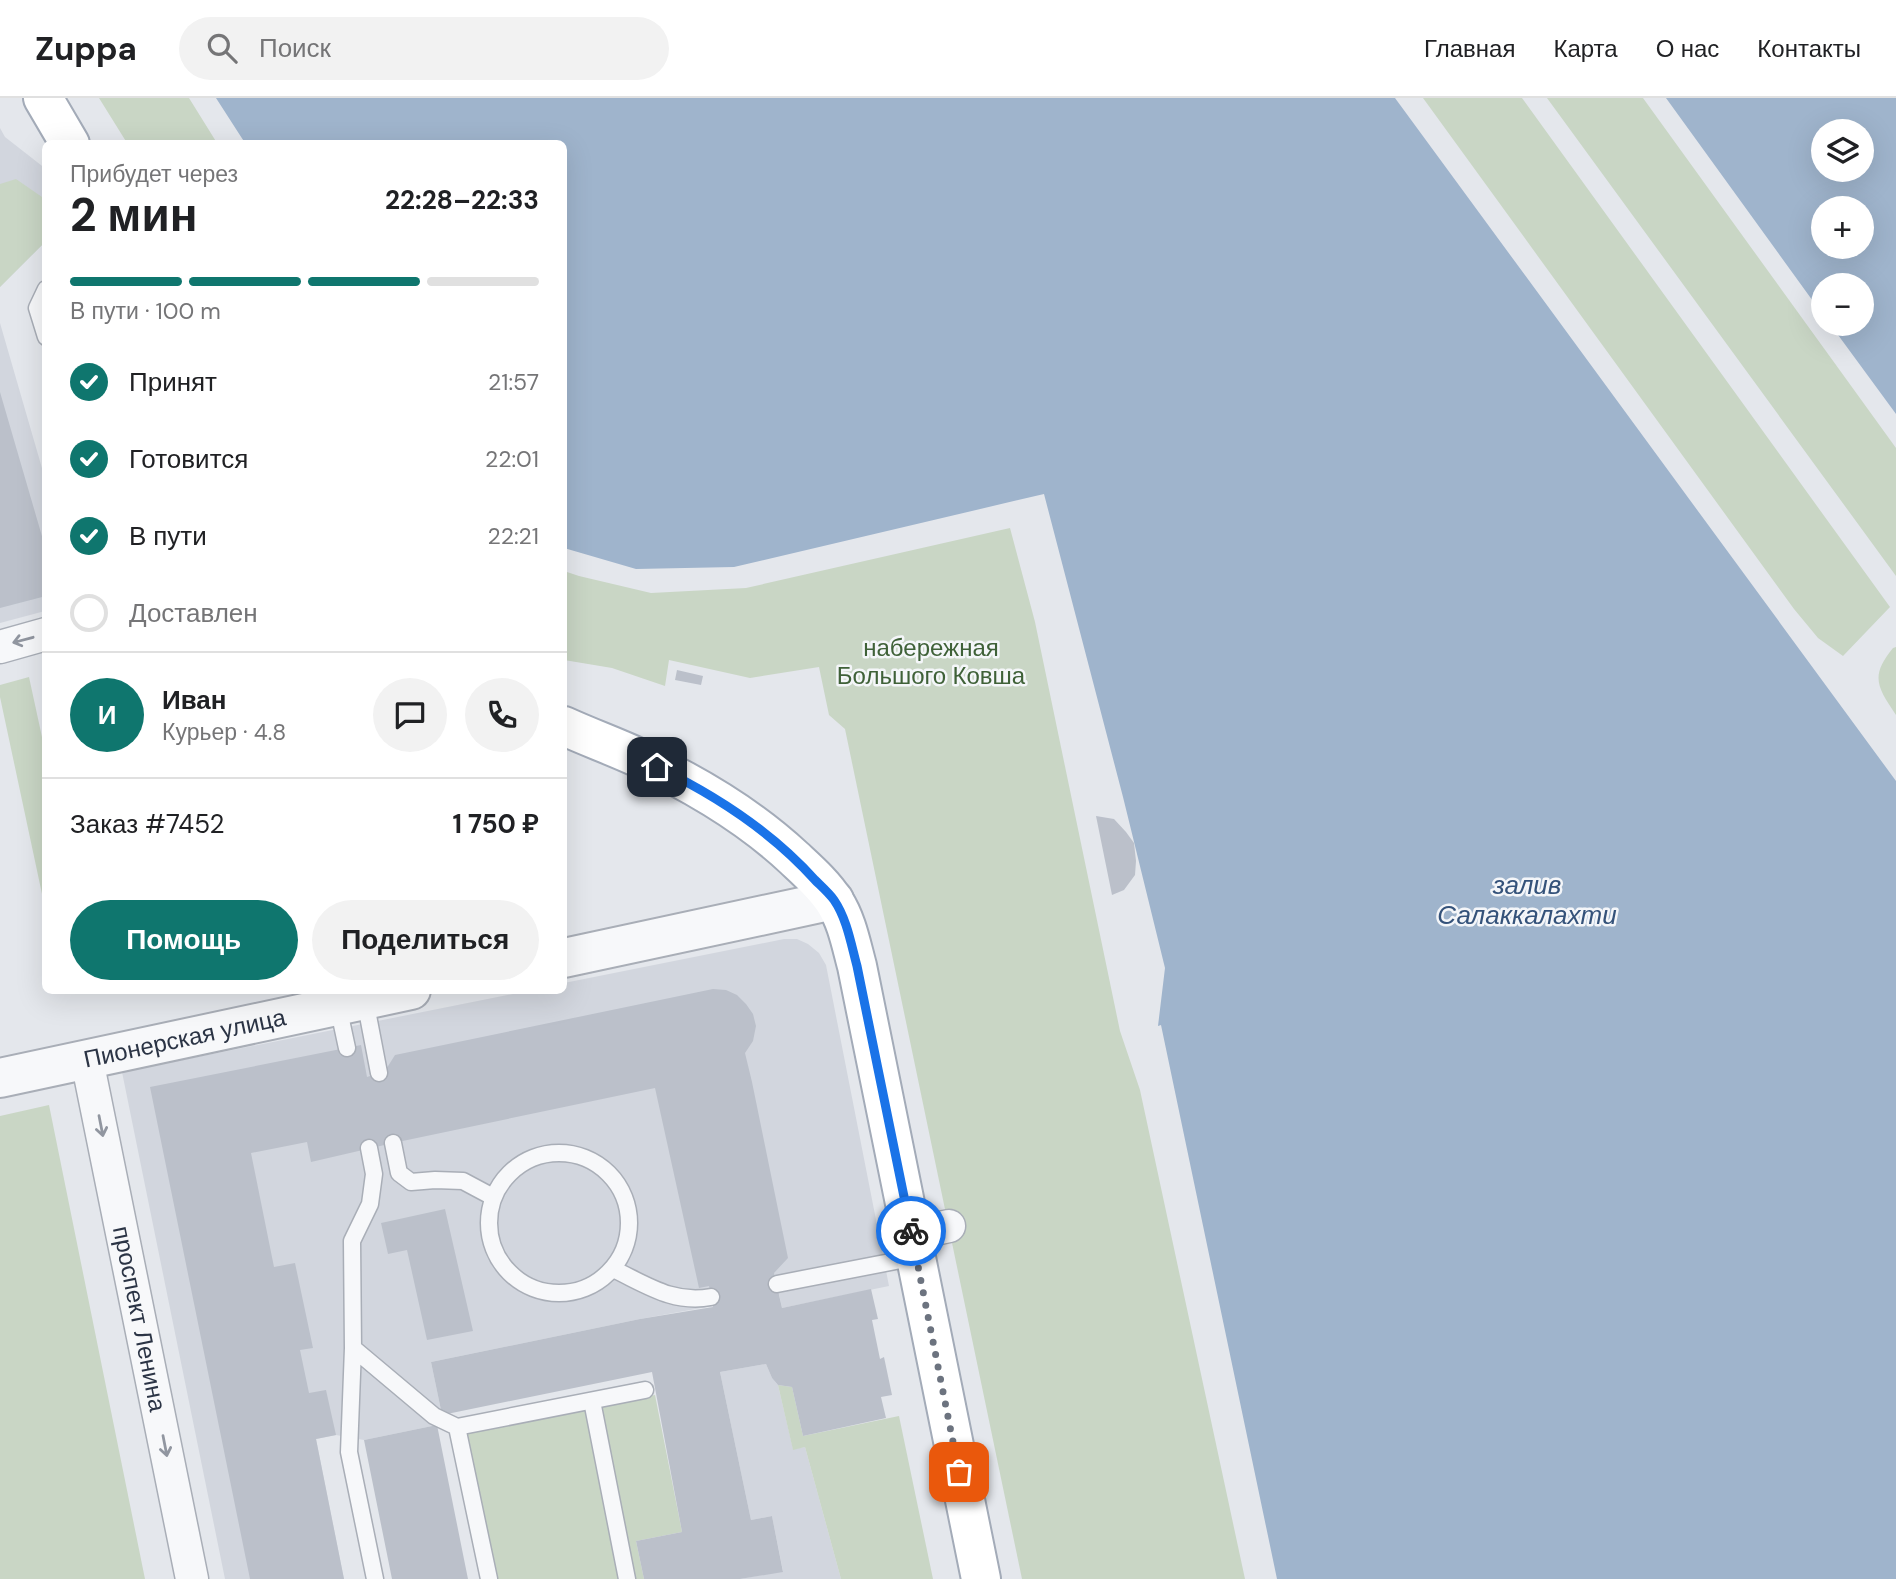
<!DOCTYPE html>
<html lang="ru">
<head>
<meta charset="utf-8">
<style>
  :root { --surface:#fff; --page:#f2f2f2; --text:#202124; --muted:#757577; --line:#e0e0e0; --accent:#0f766e }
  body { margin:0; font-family:"DM Sans",sans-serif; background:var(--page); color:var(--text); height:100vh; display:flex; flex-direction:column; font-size:26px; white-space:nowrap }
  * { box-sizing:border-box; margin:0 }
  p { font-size:23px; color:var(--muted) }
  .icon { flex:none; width:38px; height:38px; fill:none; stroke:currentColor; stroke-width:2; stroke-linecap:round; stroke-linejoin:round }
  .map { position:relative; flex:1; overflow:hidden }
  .panel { position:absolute; left:42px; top:42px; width:525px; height:854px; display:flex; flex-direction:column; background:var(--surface); border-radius:10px; box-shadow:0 7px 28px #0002 }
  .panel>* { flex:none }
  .tools { position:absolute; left:1811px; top:21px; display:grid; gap:14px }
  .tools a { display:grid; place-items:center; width:63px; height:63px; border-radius:50%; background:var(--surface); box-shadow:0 7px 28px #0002; font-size:35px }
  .pin { position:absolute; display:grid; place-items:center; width:60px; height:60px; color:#fff; margin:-30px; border-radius:14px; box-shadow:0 4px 10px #0006 }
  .courier { position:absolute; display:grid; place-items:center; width:70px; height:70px; margin:-35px; border:5px solid #1a73e8; border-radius:50%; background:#fff; color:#222; box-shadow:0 2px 9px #0007 }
  .overview em { font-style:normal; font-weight:700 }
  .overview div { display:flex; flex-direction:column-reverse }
  .overview { display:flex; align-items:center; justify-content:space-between; height:119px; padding:0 28px }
  h1 { font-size:46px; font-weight:700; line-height:52px }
  .bar { display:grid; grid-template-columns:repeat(4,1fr); gap:10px 7px; align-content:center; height:84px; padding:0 28px }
  .bar i { height:9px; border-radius:5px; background:var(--line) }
  .bar .selected { background:var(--accent) }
  .bar p { grid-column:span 4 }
  .line { display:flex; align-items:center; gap:18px; padding:0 28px; border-top:2px solid var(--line) }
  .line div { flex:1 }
  .round { display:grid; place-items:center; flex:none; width:74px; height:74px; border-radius:37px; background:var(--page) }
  ol { padding:0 28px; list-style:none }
  li { display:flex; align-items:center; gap:21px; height:77px }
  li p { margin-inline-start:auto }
  li .icon { padding:7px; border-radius:50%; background:var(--accent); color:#fff; stroke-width:4 }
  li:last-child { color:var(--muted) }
  li i { width:38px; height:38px; border:4px solid var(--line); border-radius:50% }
  .cta { display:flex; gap:14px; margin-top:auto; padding:14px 28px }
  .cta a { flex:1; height:80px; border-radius:42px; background:var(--accent); color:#fff; font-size:28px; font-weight:700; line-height:80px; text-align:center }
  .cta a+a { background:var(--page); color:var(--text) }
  header { display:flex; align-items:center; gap:42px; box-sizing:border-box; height:98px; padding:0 35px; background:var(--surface); border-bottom:2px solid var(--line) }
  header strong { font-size:33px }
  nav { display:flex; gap:38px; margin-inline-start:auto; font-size:24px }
  .search { width:490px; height:63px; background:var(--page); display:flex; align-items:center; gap:18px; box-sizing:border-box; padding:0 24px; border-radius:38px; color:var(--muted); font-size:26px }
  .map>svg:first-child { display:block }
</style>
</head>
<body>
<header>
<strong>Zuppa</strong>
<div class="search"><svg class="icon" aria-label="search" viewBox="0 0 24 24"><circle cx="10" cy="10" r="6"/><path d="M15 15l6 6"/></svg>Поиск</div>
<nav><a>Главная</a><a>Карта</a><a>О нас</a><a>Контакты</a></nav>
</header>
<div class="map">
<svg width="1896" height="1481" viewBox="0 0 1896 1481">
  <rect width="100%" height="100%" fill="#e4e7ec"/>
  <path fill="#d2d6de" d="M0,30L5,39L46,71L45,144L0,189Z
    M0,225L46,384L45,513L0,525Z
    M784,841H797L808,846L819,855L826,867L889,1188L782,1210L779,1196L640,1221L431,1264L442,1317L437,1327L364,1342L336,1337L316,1341L344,1481H225L122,974L528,893L564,892V885Z
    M766,1266L772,1280L778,1287L793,1351L805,1349L841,1481H740L783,1473L772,1418L751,1422L720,1274Z"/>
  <path fill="#c9d6c5" d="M99,0H189L217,45H127Z
    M1423,0H1522L1890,509L1843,558L1818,540L1794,511Z
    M1547,0H1643L1896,350V478Z
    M16,81L42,99L45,108V144L0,189V86Z
    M1010,430L1035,524L1120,933L1140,992L1245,1481H1022L845,631L829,617L819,569L750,580L669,562L665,588L612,570L564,562V473L579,478L651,495L746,490Z
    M1896,549V617C1877,589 1870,578 1893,550Z
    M29,579L45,653V810L0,599V587Z
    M49,1007L145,1481H0V1018Z
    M778,1287L792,1289L803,1338L899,1318L933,1481H841L805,1349L793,1352Z
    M655,1297L682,1434L636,1443L644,1481H496L467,1333Z"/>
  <path fill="#9fb4cc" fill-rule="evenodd" d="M216,0H1395L1896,683V1481H1277L1161,927L1158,928L1165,870L1123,699L1044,396L734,469L636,471L564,450V46L245,45Z
    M1666,0H1896V316L1830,226H1862V187H1824L1823,217ZM1862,33V72H1824V33ZM1862,110V149H1824V110Z"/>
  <path fill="#bbc0ca" d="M0,294L46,452V498L0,510Z
    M677,572L703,578L701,587L675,582Z
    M1096,718L1114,721L1126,734L1134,745L1136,763L1135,777L1124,792L1112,797Z
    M713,891L726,892L737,897L746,906L753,916L756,928L753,943L745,955L752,984L788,1160L774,1175L782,1210L871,1191L878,1221L872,1222L880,1261L884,1259L892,1297L881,1299L886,1320L803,1338L792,1289L778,1287L772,1280L766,1266L720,1274L751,1422L772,1418L783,1474L740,1481H644L636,1443L682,1434L652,1274L442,1317L431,1264L640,1221L713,1209L709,1188L699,1190L655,990L393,1045L311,1064L307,1044L251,1055L274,1169L295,1165L313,1250L300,1252L309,1295L326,1292L336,1337L316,1341L344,1481H250L150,989L361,947L367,979L385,973L395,957Z
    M445,1111L473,1233L427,1242L407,1152L388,1156L381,1125Z
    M437,1327L468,1481H392L364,1342Z"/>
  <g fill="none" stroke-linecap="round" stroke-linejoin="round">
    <defs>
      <path id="service" d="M46,191L37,210L46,239
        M365,902L379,975
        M338,908L347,950
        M393,1045L399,1075L411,1084L435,1082L463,1083L493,1099
        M369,1050L374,1076L370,1106L352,1143L353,1250L349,1354L375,1481
        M489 1125a70 70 0 1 1 140 0a70 70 0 1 1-140 0Z
        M613,1171C647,1187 673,1206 711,1199
        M777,1186L916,1159
        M353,1250L434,1318L457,1329L645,1292
        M592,1303L627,1481
        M457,1329L489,1481"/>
      <g id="minor">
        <path d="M0,549L46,536"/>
        <path id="s1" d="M87,962L192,1481"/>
        <path d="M912,1136L949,1128"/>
      </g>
      <g id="tertiary">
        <path d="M564,860L834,802"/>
        <path id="s2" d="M0,980L411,892"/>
      </g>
      <path id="primary" d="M43,0L70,46
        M564,628C588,639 613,648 637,659C693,685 749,718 794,760C808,773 824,787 834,803C847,823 851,846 857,868L981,1481"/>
    </defs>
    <use href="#service" stroke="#a9aeb7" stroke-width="19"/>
    <use href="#minor" stroke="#a9aeb7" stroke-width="35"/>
    <use href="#tertiary" stroke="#a9aeb7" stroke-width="42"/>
    <use href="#primary" stroke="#a3abb8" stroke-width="42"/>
    <use href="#service" stroke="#f7f8fa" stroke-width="16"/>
    <use href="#minor" stroke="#f7f8fa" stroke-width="32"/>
    <use href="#tertiary" stroke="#f7f8fa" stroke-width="38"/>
    <use href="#primary" stroke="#fff" stroke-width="38"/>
  </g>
  <defs><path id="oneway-shaft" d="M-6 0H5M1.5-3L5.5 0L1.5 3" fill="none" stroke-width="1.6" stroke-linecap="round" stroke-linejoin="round" transform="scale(1.75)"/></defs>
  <g stroke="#9196a0">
    <use href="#oneway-shaft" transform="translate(23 542) rotate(165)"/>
    <use href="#oneway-shaft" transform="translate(101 1028) rotate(79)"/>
    <use href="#oneway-shaft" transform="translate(165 1348) rotate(79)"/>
  </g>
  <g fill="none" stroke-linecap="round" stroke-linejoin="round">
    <path stroke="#6c737f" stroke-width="7" stroke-dasharray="0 12.6" d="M911,1133L959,1374"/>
    <path stroke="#1a73e8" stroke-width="9" d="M657,669C715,697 772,734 815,782C821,788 829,795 834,802C847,821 851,846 857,868L911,1133"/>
  </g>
  <g text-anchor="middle" stroke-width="5" stroke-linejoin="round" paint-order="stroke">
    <g font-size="24" fill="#3f6138" stroke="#f4f6f9">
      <text x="931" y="558">набережная<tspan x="931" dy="28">Большого Ковша</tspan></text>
    </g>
    <g font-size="24" fill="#2b3445" stroke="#f4f6f9">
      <text dy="8" stroke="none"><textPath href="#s2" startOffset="189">Пионерская улица</textPath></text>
      <text dy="8" stroke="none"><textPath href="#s1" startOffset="264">проспект Ленина</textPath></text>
    </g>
    <g font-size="26" font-style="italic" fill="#34527a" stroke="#f4f6f9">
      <text x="1527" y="796">залив<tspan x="1527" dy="30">Салаккалахти</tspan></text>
    </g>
  </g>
</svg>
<div class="tools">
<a><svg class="icon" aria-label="layers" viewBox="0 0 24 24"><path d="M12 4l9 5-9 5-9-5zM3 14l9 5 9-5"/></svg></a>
<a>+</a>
<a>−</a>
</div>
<div class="pin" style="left:959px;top:1374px;background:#ea580c"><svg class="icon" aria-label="bag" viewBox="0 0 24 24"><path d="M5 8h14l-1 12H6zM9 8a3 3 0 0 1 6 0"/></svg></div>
<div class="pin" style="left:657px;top:669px;background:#1f2937"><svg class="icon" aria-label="home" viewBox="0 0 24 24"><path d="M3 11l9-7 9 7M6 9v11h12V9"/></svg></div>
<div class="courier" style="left:911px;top:1133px"><svg class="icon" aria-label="bike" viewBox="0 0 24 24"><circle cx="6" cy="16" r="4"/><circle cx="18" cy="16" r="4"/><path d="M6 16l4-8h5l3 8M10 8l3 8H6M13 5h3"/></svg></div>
<section class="panel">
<div class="overview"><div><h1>2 мин</h1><p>Прибудет через</p></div><em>22:28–22:33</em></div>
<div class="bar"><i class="selected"></i><i class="selected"></i><i class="selected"></i><i></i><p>В пути · 100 m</p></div>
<ol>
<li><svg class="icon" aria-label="check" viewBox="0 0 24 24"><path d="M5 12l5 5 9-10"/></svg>Принят<p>21:57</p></li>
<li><svg class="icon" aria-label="check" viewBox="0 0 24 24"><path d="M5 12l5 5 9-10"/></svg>Готовится<p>22:01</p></li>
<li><svg class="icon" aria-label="check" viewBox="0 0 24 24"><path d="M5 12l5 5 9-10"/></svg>В пути<p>22:21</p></li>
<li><i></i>Доставлен</li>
</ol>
<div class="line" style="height:126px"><b class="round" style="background:var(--accent);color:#fff">И</b><div><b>Иван</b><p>Курьер · 4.8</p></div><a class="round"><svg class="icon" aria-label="chat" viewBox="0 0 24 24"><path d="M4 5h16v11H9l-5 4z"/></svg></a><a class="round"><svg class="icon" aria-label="phone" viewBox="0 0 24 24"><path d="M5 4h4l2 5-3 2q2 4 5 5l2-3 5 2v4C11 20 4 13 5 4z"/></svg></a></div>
<div class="line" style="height:91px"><div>Заказ #7452</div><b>1 750 ₽</b></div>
<div class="cta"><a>Помощь</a><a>Поделиться</a></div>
</section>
</div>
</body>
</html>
